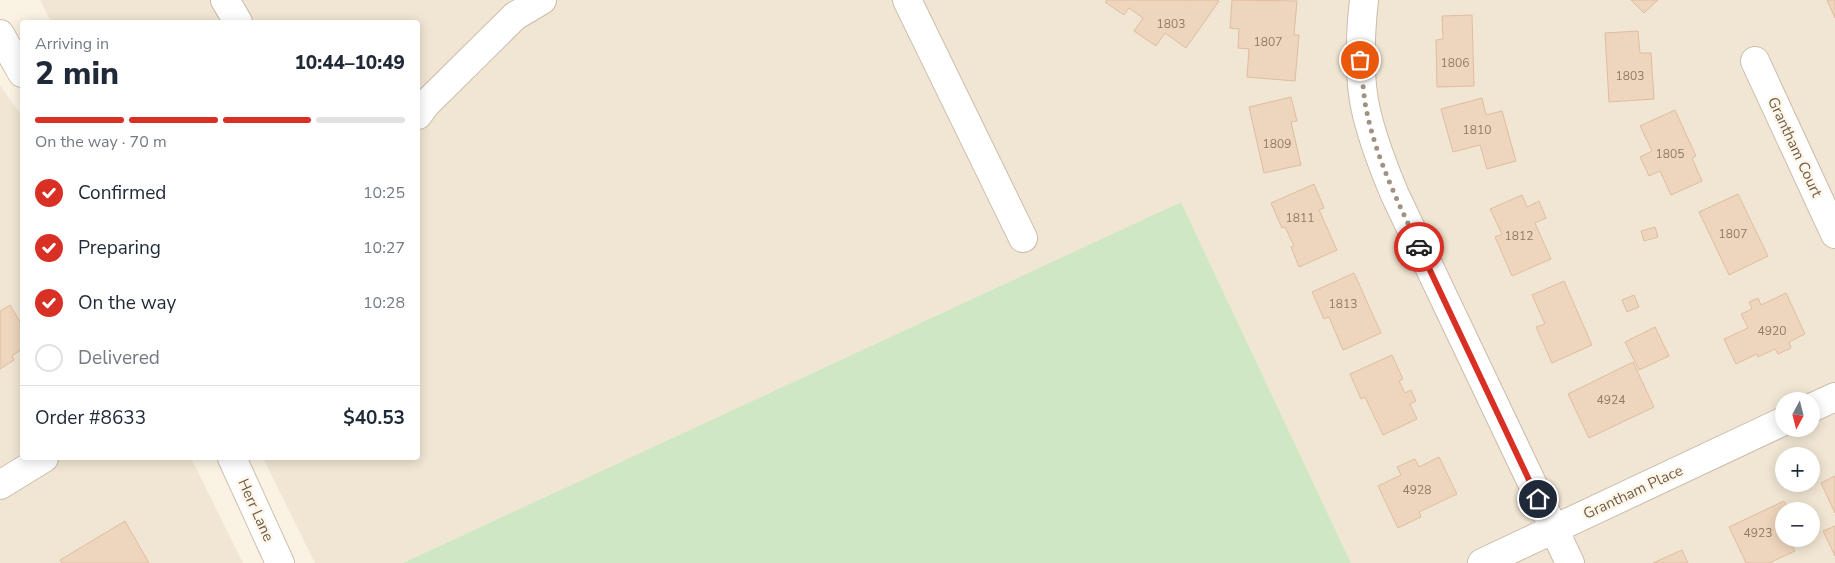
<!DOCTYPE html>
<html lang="en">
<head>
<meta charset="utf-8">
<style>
  :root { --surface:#fff; --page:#f2f2f3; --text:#1f2937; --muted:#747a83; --line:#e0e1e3; --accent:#d93025 }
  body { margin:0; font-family:"Nunito Sans",sans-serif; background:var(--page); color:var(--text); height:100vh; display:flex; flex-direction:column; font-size:19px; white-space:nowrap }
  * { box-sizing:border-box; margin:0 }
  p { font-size:16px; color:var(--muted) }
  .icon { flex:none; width:28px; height:28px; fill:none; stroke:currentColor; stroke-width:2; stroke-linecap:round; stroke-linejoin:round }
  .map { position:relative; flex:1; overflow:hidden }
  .panel { position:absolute; left:20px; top:20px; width:400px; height:440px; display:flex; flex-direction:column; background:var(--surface); border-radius:5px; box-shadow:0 2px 12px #0003 }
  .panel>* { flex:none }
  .needle { width:32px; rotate:187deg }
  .tools { position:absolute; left:1775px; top:392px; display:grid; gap:10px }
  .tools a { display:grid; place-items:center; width:45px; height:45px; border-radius:50%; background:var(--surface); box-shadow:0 2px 12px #0003; font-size:25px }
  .pin { position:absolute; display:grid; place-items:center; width:42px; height:42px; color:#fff; margin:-21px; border:2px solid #fff; border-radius:50%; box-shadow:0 1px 5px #0007 }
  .courier { position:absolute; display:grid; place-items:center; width:50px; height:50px; margin:-25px; border:4px solid #d93025; border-radius:50%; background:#fff; color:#222; box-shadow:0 1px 6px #0007 }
  .head em { font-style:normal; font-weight:800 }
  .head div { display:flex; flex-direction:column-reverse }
  .head { display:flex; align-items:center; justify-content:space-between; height:85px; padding:0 15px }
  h1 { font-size:32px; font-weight:800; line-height:38px }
  .bar { display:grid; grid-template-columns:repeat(4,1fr); gap:8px 5px; align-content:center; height:60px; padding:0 15px }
  .bar i { height:6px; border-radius:4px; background:var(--line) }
  .bar .selected { background:var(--accent) }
  .bar p { grid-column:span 4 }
  .line { display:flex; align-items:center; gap:12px; padding:0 15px; border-top:1px solid var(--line) }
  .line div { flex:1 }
  ol { padding:0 15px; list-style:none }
  li { display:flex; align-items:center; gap:15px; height:55px }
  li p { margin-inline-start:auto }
  li .icon { padding:5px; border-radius:50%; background:var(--accent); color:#fff; stroke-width:4 }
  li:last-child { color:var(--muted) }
  li i { width:28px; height:28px; border:2px solid var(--line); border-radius:50% }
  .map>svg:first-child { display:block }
</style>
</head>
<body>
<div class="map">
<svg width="1835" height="563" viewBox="0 0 1835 563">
  <rect width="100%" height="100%" fill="#faf3e4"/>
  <path fill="#f1e6d3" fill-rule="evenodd" d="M40,0H1835V563H1351L1181,202L403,563H315L263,458H418V22H51ZM1784,401H1811V429H1784ZM1784,456H1811V484H1784ZM1784,511H1811V539H1784Z
    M0,85L22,116V458H191L243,563H0Z"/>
  <path fill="#cfe7c3" d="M1181,202L1351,563H403Z"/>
  <path fill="#eed5bd" stroke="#dfbd9f" d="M1107,0H1185L1187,1L1188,0H1217L1219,1L1186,48L1165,33L1156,46L1134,31L1143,18L1129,8L1124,15L1105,2Z
    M1232,0L1297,1L1294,35H1299L1295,81L1247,77L1249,49L1238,48L1239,29L1230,28Z
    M1631,0H1658L1644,13Z
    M1827,0H1835V18Z
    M1472,15L1474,86L1437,87L1436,40L1443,39L1442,16Z
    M1638,31L1640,53H1651L1654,99L1609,102L1605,33Z
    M1291,97L1297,121L1291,122L1301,165L1264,173L1249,107Z
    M1482,98L1486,115L1502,111L1516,161L1487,169L1480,145L1453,152L1441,109Z
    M1675,110L1696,156L1692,158L1702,181L1671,195L1660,171L1649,176L1640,157L1652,151L1640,126Z
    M1314,184L1324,208L1319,210L1337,250L1299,267L1291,247L1294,246L1285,227L1282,228L1271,203Z
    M1738,194L1768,256L1729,275L1699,212Z
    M1522,195L1527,207L1539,201L1546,218L1535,223L1551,259L1512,276L1495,237L1502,234L1490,209Z
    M1655,227L1658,237L1644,241L1641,231Z
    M1354,273L1381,333L1343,350L1329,317L1324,319L1312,292Z
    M1564,281L1592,345L1552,363L1536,327L1545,324L1532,295Z
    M1786,293L1805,334L1789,342L1791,348L1778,354L1775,349L1758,357L1757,354L1736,364L1724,339L1748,328L1741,314L1752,309L1749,302L1758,298L1761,305Z
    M1634,295L1639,307L1627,312L1622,300Z
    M10,305L22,325V349L12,356L14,360L0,369V311Z
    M1655,327L1669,356L1639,370L1625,342Z
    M1392,355L1403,379L1399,381L1405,393L1411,390L1416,401L1410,404L1417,419L1383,435L1365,397L1361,399L1350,374Z
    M1633,362L1654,407L1589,438L1568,394Z
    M1439,457L1457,494L1419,512L1421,517L1398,528L1378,486L1401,475L1397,467L1415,459L1419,467Z
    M1835,476V513L1821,483Z
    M1784,501L1789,511H1784V539H1802V540L1792,545L1795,551L1769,563H1746L1729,527Z
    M125,521L149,563H62L60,560Z
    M1835,526V556L1823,531Z
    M1682,550L1688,563H1653Z"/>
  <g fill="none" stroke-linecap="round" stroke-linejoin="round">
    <defs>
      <path id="minor" d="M225,0L238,22
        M907,0L1023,238
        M1364,0C1360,36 1358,80 1367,115C1374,143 1384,169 1395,195L1570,563
        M1755,61L1835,234
        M418,115L426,104L515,16L542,0
        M1811,408L1835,397
        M0,485L44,458
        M1482,563L1784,421"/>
      <path id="secondary" d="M0,34L22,73
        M232,458L280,563"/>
    </defs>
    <use href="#minor" stroke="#cbbcab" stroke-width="30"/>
    <use href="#secondary" stroke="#d0beab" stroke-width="30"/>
    <use href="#minor" stroke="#fff" stroke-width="28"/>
    <use href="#secondary" stroke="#fff" stroke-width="28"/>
  </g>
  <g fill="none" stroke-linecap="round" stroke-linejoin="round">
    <path stroke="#a19181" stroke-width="5" stroke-dasharray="0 9" d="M1360,60C1363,77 1363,96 1367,113C1377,160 1399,204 1419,247"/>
    <path stroke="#d93025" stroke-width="6" d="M1419,247L1538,499"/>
  </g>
  <g text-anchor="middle" stroke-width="5" stroke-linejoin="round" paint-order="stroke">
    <g font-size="12" fill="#907a68">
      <text x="1171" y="28">1803</text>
      <text x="1268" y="46">1807</text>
      <text x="1455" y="67">1806</text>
      <text x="1630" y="80">1803</text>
      <text x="1477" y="134">1810</text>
      <text x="1277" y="148">1809</text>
      <text x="1670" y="158">1805</text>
      <text x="1300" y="222">1811</text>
      <text x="1733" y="238">1807</text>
      <text x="1519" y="240">1812</text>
      <text x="1343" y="308">1813</text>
      <text x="1772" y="335">4920</text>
      <text x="1611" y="404">4924</text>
      <text x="1417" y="494">4928</text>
      <text x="1758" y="537">4923</text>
    </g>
    <g font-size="15" fill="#715c4b" stroke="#fef7e9">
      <text transform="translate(1795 147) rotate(65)" y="5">Grantham Court</text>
      <text transform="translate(1633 492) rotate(-25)" y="5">Grantham Place</text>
      <text transform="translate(256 510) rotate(66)" y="5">Herr Lane</text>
    </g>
  </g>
</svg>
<div class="tools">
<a><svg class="needle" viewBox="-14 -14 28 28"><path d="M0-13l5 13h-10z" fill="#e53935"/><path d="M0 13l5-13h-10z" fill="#747a83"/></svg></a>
<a>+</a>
<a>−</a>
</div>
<div class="pin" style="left:1360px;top:60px;background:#ea580c"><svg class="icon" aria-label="bag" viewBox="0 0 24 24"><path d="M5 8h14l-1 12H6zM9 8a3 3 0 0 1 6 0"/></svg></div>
<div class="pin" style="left:1538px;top:499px;background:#1f2937"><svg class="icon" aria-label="home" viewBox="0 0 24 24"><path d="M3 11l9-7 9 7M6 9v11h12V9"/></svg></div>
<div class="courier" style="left:1419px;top:247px"><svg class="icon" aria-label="car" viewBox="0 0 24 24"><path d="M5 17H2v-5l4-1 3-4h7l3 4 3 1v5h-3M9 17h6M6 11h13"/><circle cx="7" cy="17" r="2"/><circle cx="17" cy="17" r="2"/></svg></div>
<section class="panel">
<div class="head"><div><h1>2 min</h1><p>Arriving in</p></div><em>10:44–10:49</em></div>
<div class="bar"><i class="selected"></i><i class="selected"></i><i class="selected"></i><i></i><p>On the way · 70 m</p></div>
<ol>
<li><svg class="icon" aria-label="check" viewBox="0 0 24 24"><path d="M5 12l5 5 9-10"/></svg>Confirmed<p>10:25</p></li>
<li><svg class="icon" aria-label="check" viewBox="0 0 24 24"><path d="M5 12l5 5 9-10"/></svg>Preparing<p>10:27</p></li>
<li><svg class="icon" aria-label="check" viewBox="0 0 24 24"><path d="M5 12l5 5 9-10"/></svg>On the way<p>10:28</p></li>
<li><i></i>Delivered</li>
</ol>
<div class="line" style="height:65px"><div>Order #8633</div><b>$40.53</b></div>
</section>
</div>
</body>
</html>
